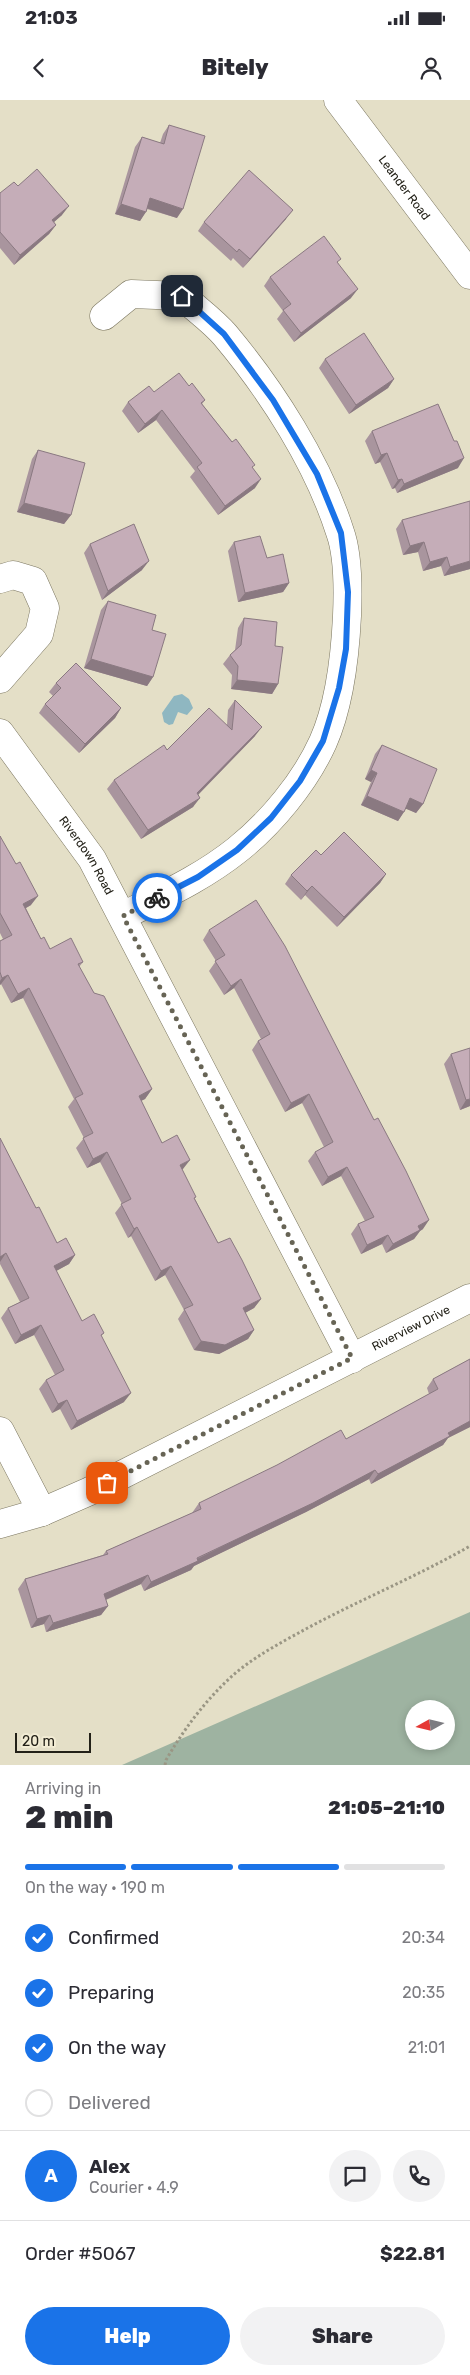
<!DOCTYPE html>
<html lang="en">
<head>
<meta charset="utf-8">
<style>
  :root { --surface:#fff; --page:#f2f2f3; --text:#2b2b33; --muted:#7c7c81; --line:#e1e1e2; --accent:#1a73e8 }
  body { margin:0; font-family:Rubik,sans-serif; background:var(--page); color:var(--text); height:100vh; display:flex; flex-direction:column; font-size:19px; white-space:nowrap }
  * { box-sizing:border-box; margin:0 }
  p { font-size:16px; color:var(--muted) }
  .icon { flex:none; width:28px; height:28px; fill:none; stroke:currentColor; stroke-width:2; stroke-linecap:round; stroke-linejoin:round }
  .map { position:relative; height:1665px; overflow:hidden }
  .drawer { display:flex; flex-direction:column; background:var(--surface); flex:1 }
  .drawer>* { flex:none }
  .needle { width:32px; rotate:262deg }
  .tools { position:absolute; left:405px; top:1600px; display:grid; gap:10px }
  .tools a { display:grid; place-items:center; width:50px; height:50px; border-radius:50%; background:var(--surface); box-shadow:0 2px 8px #0003; font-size:25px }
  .scale { position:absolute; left:15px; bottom:12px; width:76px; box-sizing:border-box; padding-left:5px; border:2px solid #232118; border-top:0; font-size:14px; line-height:18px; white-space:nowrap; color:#232118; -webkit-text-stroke:4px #f2ecd4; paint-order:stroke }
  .pin { position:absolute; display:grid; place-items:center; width:42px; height:42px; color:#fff; margin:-21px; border-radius:10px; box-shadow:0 2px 8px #0006 }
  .courier { position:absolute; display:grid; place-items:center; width:50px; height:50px; margin:-25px; border:4px solid #1a73e8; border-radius:50%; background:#fff; color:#222; box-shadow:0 1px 6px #0007 }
  .summary em { font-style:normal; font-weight:800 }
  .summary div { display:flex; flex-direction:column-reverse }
  .summary { display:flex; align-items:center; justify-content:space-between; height:85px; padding:0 25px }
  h1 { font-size:32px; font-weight:800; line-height:38px }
  .bar { display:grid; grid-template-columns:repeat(4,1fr); gap:8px 5px; align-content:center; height:60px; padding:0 25px }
  .bar i { height:6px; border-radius:4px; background:var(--line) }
  .bar .selected { background:var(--accent) }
  .bar p { grid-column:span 4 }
  .line { display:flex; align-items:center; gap:12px; padding:0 25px; border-top:1px solid var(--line) }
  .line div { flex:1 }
  .round { display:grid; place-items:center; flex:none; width:52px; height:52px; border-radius:26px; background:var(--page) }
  ol { padding:0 25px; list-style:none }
  li { display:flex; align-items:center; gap:15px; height:55px }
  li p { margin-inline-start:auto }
  li .icon { padding:5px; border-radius:50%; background:var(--accent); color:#fff; stroke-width:4 }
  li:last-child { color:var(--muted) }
  li i { width:28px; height:28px; border:2px solid var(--line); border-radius:50% }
  .button { display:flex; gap:10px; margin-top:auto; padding:10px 25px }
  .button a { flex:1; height:58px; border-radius:30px; background:var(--accent); color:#fff; font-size:20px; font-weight:800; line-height:58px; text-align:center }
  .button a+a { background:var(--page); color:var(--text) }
  .status { display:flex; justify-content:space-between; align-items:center; height:35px; padding:0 25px; background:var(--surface); direction:ltr }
  .status svg { height:14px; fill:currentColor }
  header { display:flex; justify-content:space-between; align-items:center; height:65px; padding:0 25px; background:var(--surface); font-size:22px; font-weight:800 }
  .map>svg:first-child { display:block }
</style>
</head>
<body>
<div class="status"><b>21:03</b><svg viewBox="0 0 49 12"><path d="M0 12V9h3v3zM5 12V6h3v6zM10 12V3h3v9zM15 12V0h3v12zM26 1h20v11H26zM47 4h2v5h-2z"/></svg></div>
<header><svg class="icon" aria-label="back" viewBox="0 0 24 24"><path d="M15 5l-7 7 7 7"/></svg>Bitely<svg class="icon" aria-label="person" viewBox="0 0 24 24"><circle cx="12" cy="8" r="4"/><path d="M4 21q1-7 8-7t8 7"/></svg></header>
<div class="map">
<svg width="470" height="1665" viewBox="0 0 470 1665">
  <rect width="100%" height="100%" fill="#e4dfc7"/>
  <path fill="#9eb3a1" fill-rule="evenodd" d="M470,1512V1665H122ZM414,1609H446V1641H414Z"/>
  <path fill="#8fb7c1" d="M182,594L189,599L193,608L187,615L178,612L173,624L169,625L164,622L162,613L174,596Z"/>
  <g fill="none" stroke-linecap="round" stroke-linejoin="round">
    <defs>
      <g id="minor">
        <path d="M104,216L131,194L182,196C196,209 213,221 225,235C272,291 318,363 340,432C348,454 348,493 347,516C345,557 340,604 323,642C305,682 271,723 237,750C202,778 162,796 123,816"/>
        <path d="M0,479L13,475L33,481L45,508L39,534L0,579"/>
        <path id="s1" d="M0,633L92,759L352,1259"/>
        <path d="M0,1331L42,1412"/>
        <path id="s2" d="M0,1424L42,1412L90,1391L470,1198"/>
      </g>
      <g id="secondary">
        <path id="s3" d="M338,0L470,175"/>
      </g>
    </defs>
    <use href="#minor" stroke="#7c7761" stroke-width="29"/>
    <use href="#secondary" stroke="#7c7761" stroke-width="29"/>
    <path stroke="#9a9684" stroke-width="3" stroke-dasharray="2.5 2.5" stroke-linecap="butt" d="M165,1665L166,1660C184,1629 205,1601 231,1577C252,1558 280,1543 304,1530C359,1500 416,1477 470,1446"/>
    <use href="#minor" stroke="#fff" stroke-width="28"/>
    <use href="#secondary" stroke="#fff" stroke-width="28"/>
  </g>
  <path fill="#a9959e" d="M169,25L177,118L147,109L140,121L115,114L135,47L142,37L160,43L163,34Z
    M0,93L62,115L54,122L56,125L49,134L14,165L0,148Z
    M286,119L243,168L233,158L231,161L198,131L204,122Z
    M338,163L351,198L294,242L277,219L283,211L264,186L270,177Z
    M325,259L394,279L388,288L349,314L319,268Z
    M189,286L205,300L202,304L253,368L255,388L218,415L190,377L195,371L156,320L138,333L122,311L128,302L154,292Z
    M372,331L458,368L397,393L395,388L392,389L380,362L375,364L365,341Z
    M38,350L71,415L64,424L17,412L32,359Z
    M402,420L470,469L444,476L441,466L423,471L418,452L403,455L396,429Z
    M234,442L267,458L289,483L283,492L238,502L228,451Z
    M90,444L142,470L102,500L84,453Z
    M108,501L153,577L147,586L84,568L101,510Z
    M244,518L275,546L278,584L272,594L231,589L232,575L223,564L230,555L235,550L238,528Z
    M56,583L121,608L115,618L79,653L39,613L45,604L53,596L49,592Z
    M235,600L255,636L198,695L193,707L141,739L107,689L114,680L167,650L227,625L228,610Z
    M382,645L423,704L416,713L406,708L398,721L361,705L371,682L365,679L375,654Z
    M0,736L31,805L26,808L41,839L50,849L83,862L79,867L94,893L152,989L145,999L141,1001L162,1043L183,1069L182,1070L195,1099L218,1143L261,1199L254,1208L245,1213L254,1230L248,1239L219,1254L194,1250L178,1219L184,1210L165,1175L155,1181L131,1136L128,1138L115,1113L122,1104L100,1062L87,1068L76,1048L84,1038L68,1007L74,999L23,898L11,903L1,884L0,885V841L3,839L0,833Z
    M386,774L380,783L337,827L305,795L301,800L285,784L291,775Z
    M209,830L423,1129L420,1131L414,1139L386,1153L382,1144L361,1154L351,1134L358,1124L365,1121L341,1076L322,1086L308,1061L315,1052L324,1047L302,1003L285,1012L252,950L258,941L261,939L234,888L224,895L209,871L216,861L203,840Z
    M451,954L470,1006L460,1010L444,964Z
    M0,1038L36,1108L57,1143L75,1155L69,1164L56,1171L82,1221L104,1233L101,1236L124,1302L71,1330L60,1309L52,1313L39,1289L46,1280L55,1275L34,1235L15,1244L1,1218L8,1208L20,1202L0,1164Z
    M470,1259V1327L448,1338L443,1345L371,1384L369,1379L306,1412L194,1466L191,1470L144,1491L141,1484L106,1500L108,1506L101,1515L46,1532L44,1524L31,1528L18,1489L25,1479L103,1455L106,1451L192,1413L199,1403L346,1339L429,1294L427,1288L433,1279Z"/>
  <path fill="#8a7981" d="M150,98L183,109L177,118L143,107Z
    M121,104L146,112L140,121L115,114Z
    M69,106L62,115L46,129L52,120Z
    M293,110L286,119L243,168L250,159Z
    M56,125L49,134L14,165L20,155Z
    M358,189L351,198L294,242L301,233Z
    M394,279L388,288L349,314L356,305Z
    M162,310L156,320L138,333L145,324Z
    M387,353L380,362L375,364L381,355Z
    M464,358L458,368L397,393L404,384Z
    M261,379L255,388L218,415L225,406Z
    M402,379L395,388L392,389L398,380Z
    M24,403L71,415L64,424L17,412Z
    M424,442L418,452L403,455L410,446Z
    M447,457L441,466L423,471L430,462Z
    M149,461L142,470L102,500L108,491Z
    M470,461V469L444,476L450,467Z
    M289,483L283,492L238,502L245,493Z
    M91,559L153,577L147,586L84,568Z
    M237,580L278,584L272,594L231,589Z
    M121,608L115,618L79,653L85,644Z
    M262,627L255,636L190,703L197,693Z
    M371,670L377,673L371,682L365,679Z
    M367,696L404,712L398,721L361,705Z
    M200,698L193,707L141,739L148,730Z
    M410,698L423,704L416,713L404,708Z
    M386,774L380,783L337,827L344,817Z
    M312,786L305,795L301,800L307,791Z
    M38,796L31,805L17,813L23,804Z
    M8,875L1,884L0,885V881L2,878Z
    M241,879L234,888L224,895L231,886Z
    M29,888L23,898L11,903L18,894Z
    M152,989L145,999L132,1005L139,996Z
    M309,994L302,1003L285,1012L291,1003Z
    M470,999V1006L460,1010L466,1000Z
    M107,1052L100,1062L87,1068L93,1059Z
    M190,1060L183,1069L174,1074L180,1065Z
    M347,1067L341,1076L322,1086L328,1077Z
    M429,1120L423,1129L420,1131L414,1139L386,1153L393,1144L418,1126Z
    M137,1127L131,1136L128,1138L134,1129Z
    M388,1135L382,1144L361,1154L367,1145Z
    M6,1153L0,1162V1157Z
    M75,1155L69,1164L47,1176L54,1166Z
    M171,1166L165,1175L155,1181L161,1171Z
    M261,1199L254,1208L236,1218L243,1208Z
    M41,1225L34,1235L15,1244L21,1235Z
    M254,1230L248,1239L219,1254L194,1250L201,1241Z
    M131,1293L124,1302L71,1330L77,1321Z
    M67,1300L60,1309L52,1313L58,1304Z
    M470,1321V1327L448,1338L443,1345L371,1384L378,1374L448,1333Z
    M375,1370L369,1379L306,1412L194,1466L191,1470L144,1491L151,1482Z
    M148,1475L141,1484L98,1503L104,1494Z
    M108,1506L101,1515L46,1532L53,1523Z
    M50,1515L44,1524L31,1528L37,1519Z"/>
  <path fill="#c5adb8" stroke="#8a7981" d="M169,25L205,36L183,109L150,98L146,112L121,104L142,37L164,44Z
    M37,69L69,106L52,120L56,125L20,155L0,132V93L14,82L18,86Z
    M249,70L293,110L250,159L239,149L237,152L204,122Z
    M324,136L341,159L337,162L358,189L301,233L283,210L291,204L270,177Z
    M364,233L394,279L356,305L325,259Z
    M179,273L189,286L192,283L205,300L201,303L232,342L236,339L255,365L252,367L261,379L225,406L197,367L202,363L162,310L145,324L128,302L149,286L154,292Z
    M438,304L454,341H457L464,358L404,384L402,379L398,380L387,353L381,355L372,331Z
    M38,350L85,363L71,415L24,403Z
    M470,401V461L450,467L447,457L430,462L424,442L410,446L402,420Z
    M134,424L149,461L108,491L90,444Z
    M260,436L267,458L283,454L289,483L245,493L234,442Z
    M108,501L156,515L152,530L166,534L153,577L91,559Z
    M244,518L277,522L275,546L283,547L278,584L237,580L238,566L230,555L241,545Z
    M76,563L121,608L85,644L45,604L61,588L56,583Z
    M235,600L262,627L197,693L200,698L148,730L114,680L164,645L167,650L209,608L232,630Z
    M382,645L437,669L423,704L410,698L404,712L367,696L377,673L371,670Z
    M344,732L386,774L344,817L312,786L307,791L291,775L316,750L321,755Z
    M0,736L16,764L20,762L38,796L23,804L41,839L44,837L50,849L71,838L83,862L78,864L94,893L104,896L152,989L139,996L162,1043L177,1035L190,1060L180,1065L196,1097L194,1098L218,1143L230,1138L242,1160L261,1199L243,1208L254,1230L225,1245L201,1241L184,1209L193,1205L171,1166L161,1171L137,1127L134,1129L121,1104L131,1099L107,1052L93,1059L83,1038L93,1033L75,998L83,994L29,888L18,894L8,875L2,878L0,872V841L12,835L0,813Z
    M256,800L285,846L374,1020L378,1018L406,1071L429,1120L418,1126L420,1130L393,1144L388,1135L367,1145L358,1124L374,1117L347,1067L328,1077L315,1052L333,1042L309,994L291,1003L258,941L270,934L241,879L231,886L215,861L225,855L209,830Z
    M470,948V999L466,1000L451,954Z
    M0,1038L36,1108L39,1107L57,1143L66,1138L75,1155L54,1166L82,1221L94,1214L104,1233L101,1235L131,1293L77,1321L67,1300L58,1304L46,1280L64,1270L41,1225L21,1235L8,1208L29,1198L6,1153L0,1157Z
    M470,1259V1321L448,1333L450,1336L378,1374L375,1370L313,1403L197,1458L198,1461L151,1482L148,1475L104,1494L108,1506L53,1523L50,1515L37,1519L25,1479L108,1454L106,1451L201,1409L199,1403L277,1365L341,1330L346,1339L438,1289L433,1279Z"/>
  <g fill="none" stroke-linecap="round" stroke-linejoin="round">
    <path stroke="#676455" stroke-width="5" stroke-dasharray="0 9" d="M107,1383L352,1258L123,816L157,798"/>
    <path stroke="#1a73e8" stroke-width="6" d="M157,798L198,777L237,750L271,718L300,681L323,641L339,588L346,549L348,492L341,433L317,374L273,300L224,234L182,196"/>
  </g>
  <g text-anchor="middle" stroke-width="4.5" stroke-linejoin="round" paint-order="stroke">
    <g font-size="12" fill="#232118" stroke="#f2ecd4">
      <text dy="4" stroke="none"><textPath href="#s3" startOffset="110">Leander Road</textPath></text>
      <text dy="4" stroke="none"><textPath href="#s1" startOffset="150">Riverdown Road</textPath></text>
      <text dy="4" stroke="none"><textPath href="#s2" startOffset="456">Riverview Drive</textPath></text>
    </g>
  </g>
</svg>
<div class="tools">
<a><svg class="needle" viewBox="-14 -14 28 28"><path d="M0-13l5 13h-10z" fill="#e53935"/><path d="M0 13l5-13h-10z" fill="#7c7c81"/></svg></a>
</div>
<div class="scale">20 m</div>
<div class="pin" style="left:107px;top:1383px;background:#ea580c"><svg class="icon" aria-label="bag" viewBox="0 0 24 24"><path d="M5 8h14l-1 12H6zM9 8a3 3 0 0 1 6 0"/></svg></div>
<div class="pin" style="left:182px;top:196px;background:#1f2937"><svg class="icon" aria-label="home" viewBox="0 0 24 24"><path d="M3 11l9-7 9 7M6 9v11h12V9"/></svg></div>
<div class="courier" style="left:157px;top:798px"><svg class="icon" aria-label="bike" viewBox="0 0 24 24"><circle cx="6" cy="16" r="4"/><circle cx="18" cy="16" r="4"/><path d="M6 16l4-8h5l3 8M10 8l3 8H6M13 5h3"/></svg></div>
</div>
<section class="drawer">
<div class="summary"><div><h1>2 min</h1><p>Arriving in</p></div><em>21:05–21:10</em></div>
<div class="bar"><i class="selected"></i><i class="selected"></i><i class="selected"></i><i></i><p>On the way · 190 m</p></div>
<ol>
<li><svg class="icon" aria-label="check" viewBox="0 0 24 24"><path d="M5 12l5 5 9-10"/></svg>Confirmed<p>20:34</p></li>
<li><svg class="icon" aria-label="check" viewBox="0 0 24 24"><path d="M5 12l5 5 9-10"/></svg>Preparing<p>20:35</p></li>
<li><svg class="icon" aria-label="check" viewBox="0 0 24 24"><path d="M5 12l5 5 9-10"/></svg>On the way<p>21:01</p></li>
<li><i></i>Delivered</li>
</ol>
<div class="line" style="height:90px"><b class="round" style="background:var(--accent);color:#fff">A</b><div><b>Alex</b><p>Courier · 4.9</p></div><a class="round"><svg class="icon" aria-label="chat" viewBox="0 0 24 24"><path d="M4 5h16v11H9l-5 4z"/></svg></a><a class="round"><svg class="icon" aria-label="phone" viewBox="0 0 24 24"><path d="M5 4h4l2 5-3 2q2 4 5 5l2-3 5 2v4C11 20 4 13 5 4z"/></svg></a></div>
<div class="line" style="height:65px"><div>Order #5067</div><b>$22.81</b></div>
<div class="button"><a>Help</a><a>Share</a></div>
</section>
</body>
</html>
